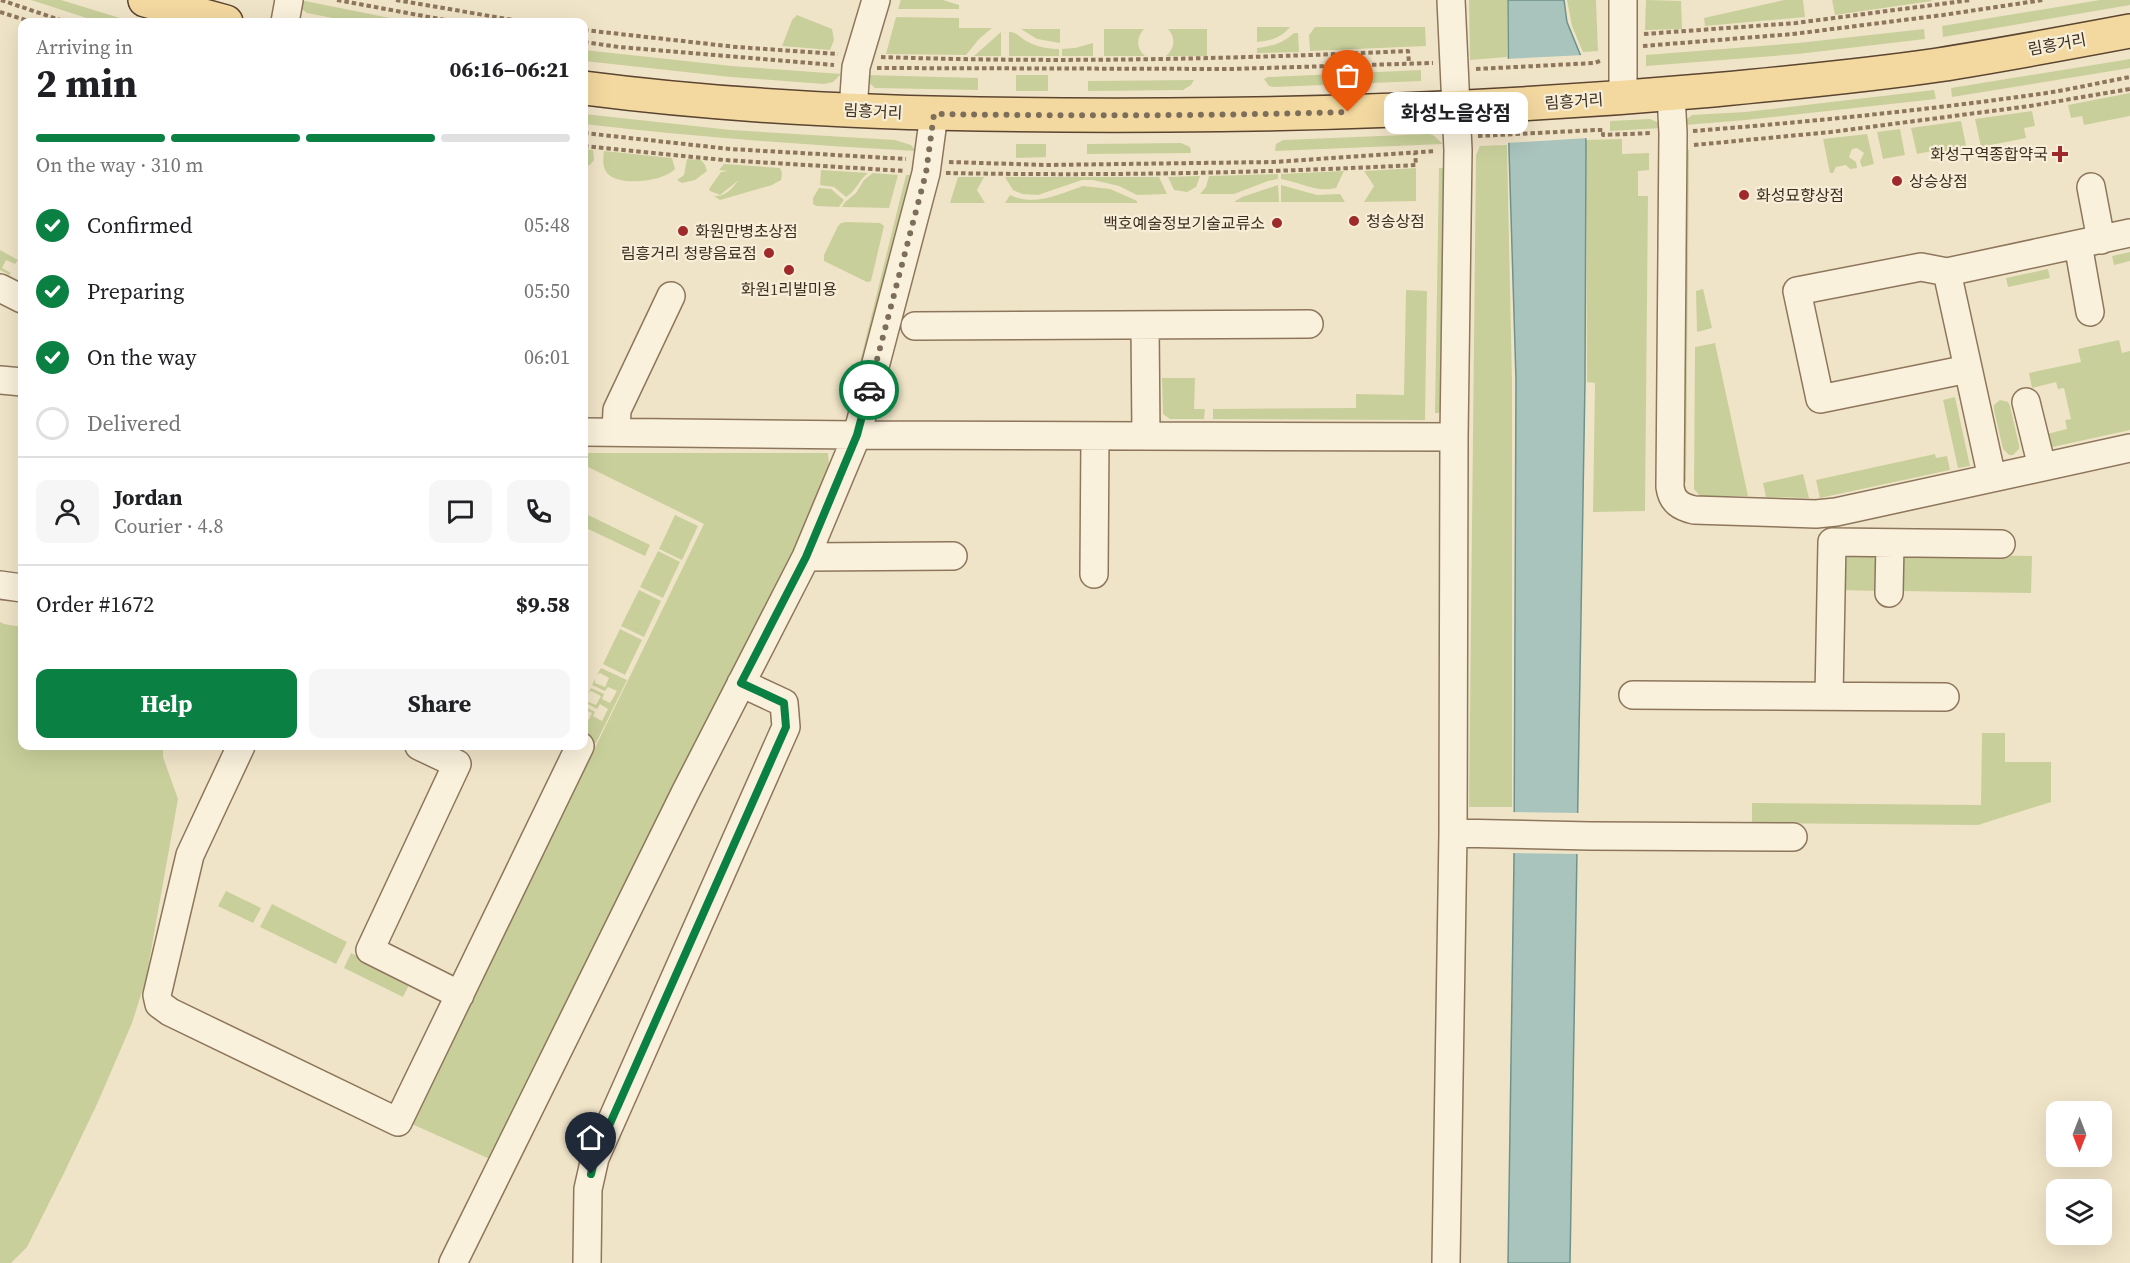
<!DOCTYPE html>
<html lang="en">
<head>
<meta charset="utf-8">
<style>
  :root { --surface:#fff; --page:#f6f6f6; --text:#202124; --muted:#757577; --line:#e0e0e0; --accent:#0b8043 }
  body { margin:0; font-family:"Source Serif 4","Noto Sans KR",serif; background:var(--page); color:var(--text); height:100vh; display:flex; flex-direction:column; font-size:22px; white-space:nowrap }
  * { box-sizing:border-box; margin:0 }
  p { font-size:20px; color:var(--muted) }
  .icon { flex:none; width:33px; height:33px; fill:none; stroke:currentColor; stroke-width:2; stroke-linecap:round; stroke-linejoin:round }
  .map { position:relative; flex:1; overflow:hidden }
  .drawer { position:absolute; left:18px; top:18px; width:570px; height:732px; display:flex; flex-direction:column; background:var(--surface); border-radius:12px; box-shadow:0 6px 24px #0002 }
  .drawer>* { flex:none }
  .needle { width:39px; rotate:180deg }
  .fabs { position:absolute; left:2046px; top:1101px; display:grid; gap:12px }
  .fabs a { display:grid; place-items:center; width:66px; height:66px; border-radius:12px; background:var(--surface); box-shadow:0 6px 24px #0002; font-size:30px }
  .pin { position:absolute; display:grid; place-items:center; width:51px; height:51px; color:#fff; margin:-62px -26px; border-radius:50% 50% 50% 0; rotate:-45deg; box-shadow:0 0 6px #0007 }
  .pin .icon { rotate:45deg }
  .courier { position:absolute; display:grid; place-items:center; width:60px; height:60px; margin:-30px; border:4px solid #0b8043; border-radius:50%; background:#fff; color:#222; box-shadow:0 2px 8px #0007 }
  .bubble { position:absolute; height:42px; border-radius:12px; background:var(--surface); box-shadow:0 6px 24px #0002; font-size:20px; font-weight:700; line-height:42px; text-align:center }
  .head em { font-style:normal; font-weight:700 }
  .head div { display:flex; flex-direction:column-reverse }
  .head { display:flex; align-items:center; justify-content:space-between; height:102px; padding:0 18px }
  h1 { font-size:39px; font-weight:700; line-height:45px }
  .bar { display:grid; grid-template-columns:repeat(4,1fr); gap:9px 6px; align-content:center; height:72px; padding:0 18px }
  .bar i { height:8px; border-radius:4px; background:var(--line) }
  .bar .on { background:var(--accent) }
  .bar p { grid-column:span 4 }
  .line { display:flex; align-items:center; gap:15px; padding:0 18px; border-top:2px solid var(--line) }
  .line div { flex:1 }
  .round { display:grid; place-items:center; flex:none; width:63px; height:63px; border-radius:12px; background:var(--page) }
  ol { padding:0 18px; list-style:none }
  li { display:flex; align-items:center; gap:18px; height:66px }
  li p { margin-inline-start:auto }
  li .icon { padding:6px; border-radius:50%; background:var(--accent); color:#fff; stroke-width:4 }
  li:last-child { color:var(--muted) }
  li i { width:33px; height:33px; border:3px solid var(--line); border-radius:50% }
  .action { display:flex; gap:12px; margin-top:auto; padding:12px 18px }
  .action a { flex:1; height:69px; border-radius:12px; background:var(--accent); color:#fff; font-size:24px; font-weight:700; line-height:69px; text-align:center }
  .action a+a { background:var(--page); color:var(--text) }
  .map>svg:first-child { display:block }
</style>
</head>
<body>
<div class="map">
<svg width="2130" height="1263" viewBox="0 0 2130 1263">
  <rect width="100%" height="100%" fill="#f0e4c8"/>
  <path fill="#c9cf9b" d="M31,0H61L133,22H99Z
    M300,0L410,22H353L307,13L302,9Z
    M901,0H943L959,5V9H898Z
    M1469,0H1507V57L1470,60Z
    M1567,0H1596L1598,51L1583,52L1572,26Z
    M1646,0L1681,1L1682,29L1645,30Z
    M1784,0H1803L1805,17L1705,26L1704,18Z
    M1832,0H1931L1932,1L1835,15Z
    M2100,0H2130V5L1943,37L1942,26Z
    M797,15L832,29L834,40L830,50L782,46L792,20Z
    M896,17L959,18V28H992L979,39L966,55L886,54Z
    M1257,27H1290C1281,38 1270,41 1257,42Z
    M1315,27H1425L1426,46L1310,51L1309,35Z
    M1021,29H1060V43L1037,39Z
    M1104,29H1144C1136,38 1136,48 1145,56H1104Z
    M1168,29H1207V56H1166C1175,48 1176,38 1168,29Z
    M1924,29L1925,39L1798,54L1646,66V55L1798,43Z
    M1001,32V56H974Z
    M1009,32C1017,32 1020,37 1026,41C1037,47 1048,49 1059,49V56H1009Z
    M1294,33H1298L1299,52L1257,53V48C1272,46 1282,44 1294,33Z
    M1093,43V56H1062V49L1075,48Z
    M584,50L732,66L841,74L833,82L824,84L731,77L584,61Z
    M2130,59V68L1952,97L1951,88Z
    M1421,70V81L1274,87L1269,86L1264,79L1268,77Z
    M866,75L978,78V90L875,88L868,82Z
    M1016,75H1048V91H1016Z
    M1194,80L1191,85L1183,90L1088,91V81Z
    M1934,90L1936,99L1746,120L1685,125L1687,119L1692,115L1745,112Z
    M2130,93V116L2084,125L2082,116L2071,118L2068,105Z
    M2032,111L2035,126L2024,128L2026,138L1981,147L1975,119Z
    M584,114L731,130L895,140L911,145L916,151C805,145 694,137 584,124Z
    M1650,119L1657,122L1662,128L1610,131V121Z
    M1961,121L1967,150L1940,155L1938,150L1917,154L1911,128Z
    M1900,129L1905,155L1883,159L1877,132Z
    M1429,134L1433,135L1443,144L1275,151L1276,144L1283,140Z
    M1867,134L1874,164L1862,167L1860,161L1864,153L1857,148L1852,149L1849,157L1856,162L1857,168L1850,169L1846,165L1836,167L1833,173H1830L1823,139Z
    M1622,139V154L1649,153V170L1638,171V196H1648L1645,511L1593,512L1595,383L1587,382L1586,140Z
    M1181,143L1190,147L1191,153L1087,154V144Z
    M1016,144H1046V157L1016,158Z
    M1507,145L1512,381V807H1469L1476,155L1480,146Z
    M584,149L593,150L594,160L590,165L584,166Z
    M1685,150H1689L1686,482H1681Z
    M604,151L672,158L675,169C665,181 620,187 608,174C602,168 603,159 604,151Z
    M1658,152H1663L1660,483H1656Z
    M687,159L701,160L705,165L707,171L695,180L682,183L677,180L684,175Z
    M724,164L780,168L782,173L781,180L772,185L720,200L714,196C726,197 732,188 739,180L720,195L710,191L709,189L721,172L728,171L719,170Z
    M1416,168V201L1364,202L1374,186L1364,171Z
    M1439,168H1450L1445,413H1435Z
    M821,170L868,173C859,180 856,191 846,197L834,187L820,185Z
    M1344,171L1336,188C1316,193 1300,182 1281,179V174Z
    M873,173L898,175L889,208L842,207L845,202L856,193L864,180Z
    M1278,174V179L1268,181L1234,194H1200L1206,187L1209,176Z
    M906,175H913L856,409L849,407Z
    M1200,176L1196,187L1187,192L1174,190L1168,177Z
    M958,177H984L977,190L985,203H950Z
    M1005,177H1159L1167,194L1137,195L1119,186L1093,180H1082L1038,195L1022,194L1013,190Z
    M1278,185L1279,202H1234L1242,197Z
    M1281,185L1317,195L1340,194L1345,202H1281Z
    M1083,186L1110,189L1133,199L1137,201V203H1005L1010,195C1035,207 1059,194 1083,186Z
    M819,188L831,189L844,200L839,207L816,206L813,204V198Z
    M847,222L880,223L884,226L871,281L867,282L824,261V255L838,226L841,223Z
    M0,250L18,260L15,264L6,260L2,268L11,273L9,275L0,270Z
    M2130,252V261L2114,265L2112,256Z
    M2048,269L2050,278L2008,287L2006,278Z
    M1703,289L1712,328L1697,332L1696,291Z
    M1406,290L1427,291L1425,420L1213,419V409L1356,408V394L1404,395Z
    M2119,340L2122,353L2130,351V430L2048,448L2043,435L2067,429L2065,420L2071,419L2064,388L2058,389L2056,382L2032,388L2029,373L2081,362L2078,349Z
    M1715,343L1748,496H1700L1694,489L1695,347Z
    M1162,378H1195L1194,409H1205L1204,419H1170L1163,414Z
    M1955,397L1970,466L1958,468L1943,400Z
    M2000,400L2008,402L2010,406L2019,445V449L2013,455H2009L2003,449L1994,410V405Z
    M584,453H828L829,466L837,465L492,1160L412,1124L704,524L584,465Z
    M1935,454L1936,458L1947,456L1950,470L1820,498L1816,480Z
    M1803,474L1809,498L1766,497L1763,483Z
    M584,513L650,545L645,556L584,527Z
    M675,515L698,526L682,560L659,549Z
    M658,551L680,562L663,598L640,587Z
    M1848,554H1872L1877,557L1880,591L1838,590L1841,556Z
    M1909,554L2032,556L2031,593L1899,591L1903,557Z
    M639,590L661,601L644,637L621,626Z
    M0,622L4,624L22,627V746H163V757L178,799L146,979L132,1023L98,1102L64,1173L27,1247L11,1263H0Z
    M620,629L642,640L625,675L603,664Z
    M601,668L627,680L596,743L584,737V721L587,723L592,713L584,709V706L595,712L593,716L602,721L608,709L600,704L597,709L584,702L587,697L586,701L596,705L601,696L591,691L588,693L591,688L604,694L602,699L610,703L617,691L608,687L605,691L592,685L595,679V683L605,687L609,678L600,673L597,675Z
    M1982,733H2005V762H2051V802L1978,825L1752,823V803L1981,805Z
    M226,891L261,908L253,923L218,906Z
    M272,904L347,942L336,964L260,927Z
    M351,953L410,983L403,997L344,968Z"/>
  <path fill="#a9c4bc" stroke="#6f938a" stroke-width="1.5" d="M1508,0H1564L1567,22L1582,59L1586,143L1585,381L1570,1263H1508L1514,859L1516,380L1509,150Z"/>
  <path fill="#f0e4c8" d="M1584,55L1588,138L1506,143L1505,59Z
    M1511,812L1581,813L1580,854L1511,853Z"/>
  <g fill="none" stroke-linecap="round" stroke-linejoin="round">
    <defs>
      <path id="minor" d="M285,22L289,0
        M1671,94L1673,133L1670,487C1672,502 1681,507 1694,510L1816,514L1836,512L2130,448
        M1623,98V0
        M853,110L856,67L876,0
        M2091,187L2101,240
        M2078,244L2090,312
        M1947,272L1992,478
        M0,288L22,299
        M1145,325L1146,436
        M915,326L1309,324
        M1968,369L1820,399L1797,291L1921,267L1947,272L2130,233
        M0,380L22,382
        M2026,402L2042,467
        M584,432L857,435L1454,437
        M616,432L617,410L671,296
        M806,557L953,556
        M1094,574L1095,436
        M0,585L22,588
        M1889,593L1890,543
        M1633,695L1945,697
        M1829,696L1832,542L2001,544
        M241,746L190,855L157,995L159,1004L170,1012L398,1122L580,746
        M419,746L457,764L370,950L460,995
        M1453,833L1590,836L1793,837
        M453,1263L686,791L806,557L857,435L926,173L934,114
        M587,1263L588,1189L595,1158L786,727L784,703L741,683
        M1446,1263L1453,833L1454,437L1458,150L1451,0"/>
      <path id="major" d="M145,0L226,22
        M584,88C777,113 973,116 1168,115C1350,114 1532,106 1713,90C1788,83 1863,76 1938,65C2002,55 2066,43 2130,31"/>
    </defs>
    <use href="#minor" stroke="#8d765c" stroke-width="30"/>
    <use href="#major" stroke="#5b4430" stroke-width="36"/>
    <path stroke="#8d765c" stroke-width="4" stroke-dasharray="4.5 3" stroke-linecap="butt" d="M1,0L66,22
      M337,0L456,22
      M396,0L525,22
      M0,12L32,22
      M584,30L736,47L838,54
      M1644,34L1796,23L1971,0
      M584,42L619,47L834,65
      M1643,46L1793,34L1943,15L2043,0
      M881,57C1057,63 1232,59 1408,51L1409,63
      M877,68L1230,69L1433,63
      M1476,69L1595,63L1602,60
      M1693,131C1806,122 1919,111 2032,95C2065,91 2097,83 2130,77
      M584,133L730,149L906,159
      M1478,136L1596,130H1603V135L1652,133
      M1694,145L1831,132L2030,106L2130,89
      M584,146L724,160L905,171
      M949,162L1046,165L1274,162L1436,151
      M946,173C1102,176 1259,173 1416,165L1415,153"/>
    <use href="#minor" stroke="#faf1dc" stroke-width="27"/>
    <use href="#major" stroke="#f3d9a0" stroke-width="33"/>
  </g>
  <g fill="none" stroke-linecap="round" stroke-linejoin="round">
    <path stroke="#7c6e5b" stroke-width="6" stroke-dasharray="0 10.8" d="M869,390L926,173L934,114C1072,116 1210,116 1348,112"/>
    <path stroke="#0b8043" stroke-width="8" d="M591,1174L595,1158L612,1119L786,727L784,703L741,683L806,557L857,435L869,390"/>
  </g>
  <g fill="#9e2a2b" stroke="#f7eed8" stroke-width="2">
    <path d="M2057 145h6v6h6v6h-6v6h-6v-6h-6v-6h6z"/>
    <circle cx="1897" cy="181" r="6"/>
    <circle cx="1744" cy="195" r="6"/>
    <circle cx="1354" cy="221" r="6"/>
    <circle cx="1277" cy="223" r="6"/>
    <circle cx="683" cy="231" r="6"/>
    <circle cx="769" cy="253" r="6"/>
    <circle cx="789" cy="270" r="6"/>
  </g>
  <g text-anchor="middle" stroke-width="4.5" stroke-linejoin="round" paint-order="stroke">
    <g font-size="16" fill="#3d2e20" stroke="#f7eed8">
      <text transform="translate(2057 44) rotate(-10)" y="6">림흥거리</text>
      <text transform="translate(1574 101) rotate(-4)" y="6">림흥거리</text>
      <text transform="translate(873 111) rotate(3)" y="6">림흥거리</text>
    </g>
    <g font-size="16" fill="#3d2e20" stroke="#f7eed8" text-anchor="start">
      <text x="2048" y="160" text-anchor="end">화성구역종합약국</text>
      <text x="1909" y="187">상승상점</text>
      <text x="1756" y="201">화성묘향상점</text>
      <text x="1366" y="227">청송상점</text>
      <text x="1265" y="229" text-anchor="end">백호예술정보기술교류소</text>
      <text x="695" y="237">화원만병초상점</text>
      <text x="757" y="259" text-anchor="end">림흥거리 청량음료점</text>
      <text x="789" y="295" text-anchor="middle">화원1리발미용</text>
    </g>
  </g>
</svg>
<div class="fabs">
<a><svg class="needle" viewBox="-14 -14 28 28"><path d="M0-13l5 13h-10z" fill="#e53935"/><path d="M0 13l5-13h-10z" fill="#757577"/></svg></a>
<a><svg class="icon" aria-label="layers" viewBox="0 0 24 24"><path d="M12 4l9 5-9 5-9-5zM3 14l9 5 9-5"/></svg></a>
</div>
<div class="pin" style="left:1348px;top:112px;background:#ea580c"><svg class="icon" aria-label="bag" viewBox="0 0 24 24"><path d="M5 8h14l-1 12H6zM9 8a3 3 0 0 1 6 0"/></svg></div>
<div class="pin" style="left:591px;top:1174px;background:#1f2937"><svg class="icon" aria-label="home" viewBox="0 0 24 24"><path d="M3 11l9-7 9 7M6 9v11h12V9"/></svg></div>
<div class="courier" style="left:869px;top:390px"><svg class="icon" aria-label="car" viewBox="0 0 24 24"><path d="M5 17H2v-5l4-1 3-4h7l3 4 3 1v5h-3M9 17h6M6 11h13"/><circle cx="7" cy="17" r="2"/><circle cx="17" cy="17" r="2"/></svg></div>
<div class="bubble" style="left:1384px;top:92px;width:144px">화성노을상점</div>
<section class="drawer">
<div class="head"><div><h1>2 min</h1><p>Arriving in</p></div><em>06:16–06:21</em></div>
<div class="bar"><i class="on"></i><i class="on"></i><i class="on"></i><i></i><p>On the way · 310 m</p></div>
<ol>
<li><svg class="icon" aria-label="check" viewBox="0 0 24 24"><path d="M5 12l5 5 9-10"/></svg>Confirmed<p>05:48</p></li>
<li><svg class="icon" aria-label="check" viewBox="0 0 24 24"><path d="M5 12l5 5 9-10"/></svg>Preparing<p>05:50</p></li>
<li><svg class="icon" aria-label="check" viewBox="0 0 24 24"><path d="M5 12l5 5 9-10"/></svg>On the way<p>06:01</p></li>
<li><i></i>Delivered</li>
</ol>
<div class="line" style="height:108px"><a class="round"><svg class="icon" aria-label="person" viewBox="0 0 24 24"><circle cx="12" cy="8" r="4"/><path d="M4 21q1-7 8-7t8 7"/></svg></a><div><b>Jordan</b><p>Courier · 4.8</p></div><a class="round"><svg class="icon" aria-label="chat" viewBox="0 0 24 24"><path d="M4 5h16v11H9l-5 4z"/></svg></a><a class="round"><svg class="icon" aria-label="phone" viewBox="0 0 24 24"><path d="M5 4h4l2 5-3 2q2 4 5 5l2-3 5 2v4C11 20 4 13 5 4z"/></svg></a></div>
<div class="line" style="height:78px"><div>Order #1672</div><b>$9.58</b></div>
<div class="action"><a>Help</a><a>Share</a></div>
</section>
</div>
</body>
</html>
